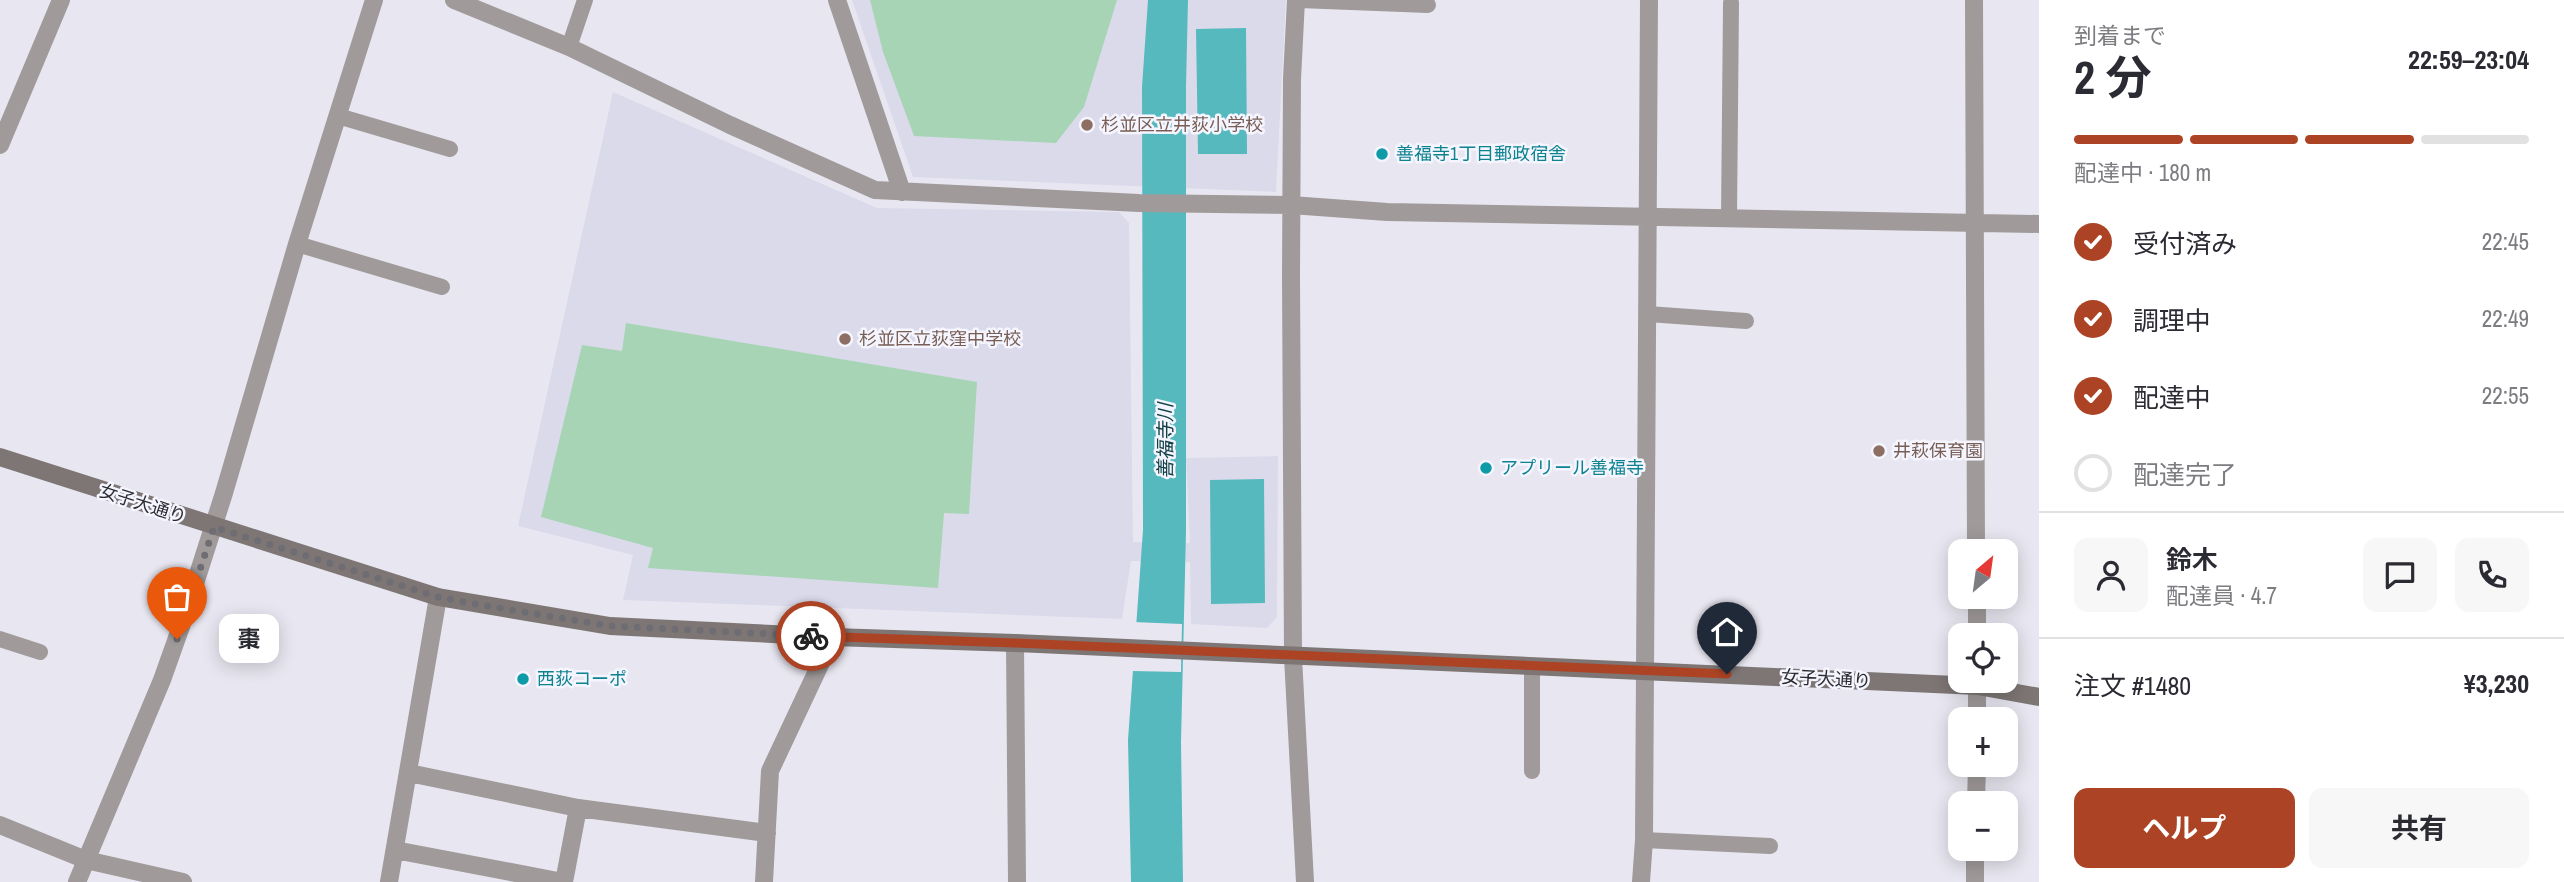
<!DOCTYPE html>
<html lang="ja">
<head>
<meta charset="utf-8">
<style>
  :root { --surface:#fff; --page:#f7f7f7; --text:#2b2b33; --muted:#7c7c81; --line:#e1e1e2; --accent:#ac4325 }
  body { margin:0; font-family:"Archivo Narrow","Noto Sans JP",sans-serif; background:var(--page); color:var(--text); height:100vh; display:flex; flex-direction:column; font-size:26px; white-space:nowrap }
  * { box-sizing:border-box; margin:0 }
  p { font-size:23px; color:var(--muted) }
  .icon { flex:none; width:38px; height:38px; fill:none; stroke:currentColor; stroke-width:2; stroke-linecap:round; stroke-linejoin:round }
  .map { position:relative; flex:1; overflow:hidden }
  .details { display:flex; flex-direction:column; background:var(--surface); width:525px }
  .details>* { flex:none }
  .needle { width:46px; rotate:29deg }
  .buttons { position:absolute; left:1948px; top:539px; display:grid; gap:14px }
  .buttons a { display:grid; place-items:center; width:70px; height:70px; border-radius:14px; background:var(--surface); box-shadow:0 4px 18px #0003; font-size:35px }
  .pin { position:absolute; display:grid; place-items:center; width:60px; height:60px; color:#fff; margin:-72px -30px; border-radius:50% 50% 50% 0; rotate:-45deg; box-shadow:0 0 7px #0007 }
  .pin .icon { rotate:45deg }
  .courier { position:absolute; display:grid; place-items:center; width:70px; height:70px; margin:-35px; border:5px solid #ac4325; border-radius:50%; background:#fff; color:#222; box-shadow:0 2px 9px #0007 }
  .bubble { position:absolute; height:49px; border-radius:14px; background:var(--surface); box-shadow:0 4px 18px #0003; font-size:23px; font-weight:700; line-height:49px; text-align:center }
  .overview em { font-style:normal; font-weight:700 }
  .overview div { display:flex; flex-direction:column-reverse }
  .overview { display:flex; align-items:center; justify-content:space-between; height:119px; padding:0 35px }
  h1 { font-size:46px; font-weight:700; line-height:52px }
  .bar { display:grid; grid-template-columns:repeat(4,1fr); gap:10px 7px; align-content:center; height:84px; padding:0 35px }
  .bar i { height:9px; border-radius:5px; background:var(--line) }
  .bar .selected { background:var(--accent) }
  .bar p { grid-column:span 4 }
  .line { display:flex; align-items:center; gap:18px; padding:0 35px; border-top:2px solid var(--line) }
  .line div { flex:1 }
  .round { display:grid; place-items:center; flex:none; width:74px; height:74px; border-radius:14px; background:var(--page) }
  ol { padding:0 35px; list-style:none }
  li { display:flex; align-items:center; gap:21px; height:77px }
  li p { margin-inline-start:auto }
  li .icon { padding:7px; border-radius:50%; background:var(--accent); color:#fff; stroke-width:4 }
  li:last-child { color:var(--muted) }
  li i { width:38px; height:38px; border:4px solid var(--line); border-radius:50% }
  .cta { display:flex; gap:14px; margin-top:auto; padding:14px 35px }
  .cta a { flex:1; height:80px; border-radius:14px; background:var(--accent); color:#fff; font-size:28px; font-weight:700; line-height:80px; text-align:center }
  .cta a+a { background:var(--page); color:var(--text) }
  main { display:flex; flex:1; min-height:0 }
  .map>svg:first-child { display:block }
</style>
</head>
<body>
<main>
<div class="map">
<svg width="2039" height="882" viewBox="0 0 2039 882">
  <rect width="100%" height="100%" fill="#e8e7f1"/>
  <path fill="#dbdaeb" d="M852,0H1286L1276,192L913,177Z
    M613,92L877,208L1119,212L1129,223L1133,542L1190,543L1186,458L1278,456L1277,617L1267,628L1191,624L1190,562L1131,561L1122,619L623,600L633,555L518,526Z"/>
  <path fill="#a6d4b5" d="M870,0H1117L1084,107L1056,143L914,136L883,52Z
    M626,323L977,382L969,514L944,513L938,588L648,568L653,548L541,517L582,345L622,351Z"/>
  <path fill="#55b9be" d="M1148,0H1188L1186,86V531L1181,742L1183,882H1131L1128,740L1143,530L1142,87Z
    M1246,28L1247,154H1198L1196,29Z
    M1264,479L1265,603L1211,604L1210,480Z"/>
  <path fill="#e8e7f1" d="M1133,622L1182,624L1181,672L1132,671Z"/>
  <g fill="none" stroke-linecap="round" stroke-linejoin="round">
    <path stroke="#a09b9a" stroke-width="16" d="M1299,0L1428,5
      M569,47L585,0
      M338,116L450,149
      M1729,217L1731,3
      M297,244L442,287
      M1648,314L1746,321
      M0,639L40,652
      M1532,666V771
      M1644,840L1770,846"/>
    <path stroke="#a09b9a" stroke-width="18" d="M454,0L569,47L730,125L875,190L1139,203L1291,205L1387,212L2039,224
      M837,0L902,192
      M1296,0L1292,79L1291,276L1293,657L1305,882
      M1974,0L1976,551
      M0,145L61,0
      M1977,597V635
      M1015,643L1017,882
      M1977,719V681
      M409,773L578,808L767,833
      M1976,803L1977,765
      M0,825L86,860L183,882
      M395,850L563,882
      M389,882L438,597
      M564,882L578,808
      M764,882L770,771L833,637
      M1641,882L1644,840L1649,0
      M1975,882V849"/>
    <path stroke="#a09b9a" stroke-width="18" d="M77,882L162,680L184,618L224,493L297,244L374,0"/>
    <path stroke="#7d7674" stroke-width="18" d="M0,457L438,597L610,626L833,637L1015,643L1978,686L2039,697"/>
  </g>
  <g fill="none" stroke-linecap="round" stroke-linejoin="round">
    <path stroke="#6e6d74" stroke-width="7" stroke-dasharray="0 12.6" d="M177,639L214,527L438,597L481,605L610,626L811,636"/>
    <path stroke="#ac4325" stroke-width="9" d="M811,636L1015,643L1727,674"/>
  </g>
  <g fill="#8d6e63" stroke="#f5f5ff" stroke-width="2.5">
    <circle cx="1087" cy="125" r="7"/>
    <circle cx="845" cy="339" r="7"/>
    <circle cx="1879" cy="451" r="7"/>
  </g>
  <g fill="#0f9aa8" stroke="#f5f5ff" stroke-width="2.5">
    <circle cx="1382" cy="154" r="7"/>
    <circle cx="1486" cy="468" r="7"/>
    <circle cx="523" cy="679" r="7"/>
  </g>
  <g text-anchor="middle" stroke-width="5" stroke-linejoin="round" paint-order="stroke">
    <g font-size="18" fill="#785e54" stroke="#f5f5ff" text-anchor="start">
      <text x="1101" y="131">杉並区立井荻小学校</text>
      <text x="859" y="345">杉並区立荻窪中学校</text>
      <text x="1893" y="457">井萩保育園</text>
    </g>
    <g font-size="18" fill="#0d838f" stroke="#f5f5ff" text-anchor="start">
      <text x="1396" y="160">善福寺1丁目郵政宿舎</text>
      <text x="1500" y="474">アプリール善福寺</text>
      <text x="537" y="685">西荻コーポ</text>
    </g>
    <g font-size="18" fill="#2c2c30" stroke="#f5f5ff">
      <text transform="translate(143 504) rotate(18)" y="6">女子大通り</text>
      <text transform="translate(1826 679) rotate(3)" y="6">女子大通り</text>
    </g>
    <g font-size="19" font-style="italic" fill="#104042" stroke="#f5f5ff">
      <text transform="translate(1165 441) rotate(-90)" y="7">善福寺川</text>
    </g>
  </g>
</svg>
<div class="buttons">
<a><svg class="needle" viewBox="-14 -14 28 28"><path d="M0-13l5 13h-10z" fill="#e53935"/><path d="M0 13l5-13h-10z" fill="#7c7c81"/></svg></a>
<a><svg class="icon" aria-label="locate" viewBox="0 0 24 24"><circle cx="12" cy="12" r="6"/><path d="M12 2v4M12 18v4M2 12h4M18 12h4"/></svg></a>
<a>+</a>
<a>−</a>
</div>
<div class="pin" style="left:177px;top:639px;background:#ea580c"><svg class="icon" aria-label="bag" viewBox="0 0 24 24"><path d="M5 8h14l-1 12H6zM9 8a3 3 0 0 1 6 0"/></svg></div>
<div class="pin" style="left:1727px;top:674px;background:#1f2937"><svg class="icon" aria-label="home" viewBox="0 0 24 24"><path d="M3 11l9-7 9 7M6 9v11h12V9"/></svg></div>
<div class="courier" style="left:811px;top:636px"><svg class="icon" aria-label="bike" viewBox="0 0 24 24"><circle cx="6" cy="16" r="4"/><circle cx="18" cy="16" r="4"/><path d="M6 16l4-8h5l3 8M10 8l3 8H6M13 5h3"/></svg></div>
<div class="bubble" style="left:219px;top:614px;width:60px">棗</div>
</div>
<section class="details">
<div class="overview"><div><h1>2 分</h1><p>到着まで</p></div><em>22:59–23:04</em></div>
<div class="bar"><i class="selected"></i><i class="selected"></i><i class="selected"></i><i></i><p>配達中 · 180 m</p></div>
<ol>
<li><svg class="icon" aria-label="check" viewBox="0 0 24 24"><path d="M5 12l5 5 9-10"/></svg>受付済み<p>22:45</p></li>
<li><svg class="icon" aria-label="check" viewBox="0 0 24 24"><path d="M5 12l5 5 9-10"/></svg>調理中<p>22:49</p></li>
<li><svg class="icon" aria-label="check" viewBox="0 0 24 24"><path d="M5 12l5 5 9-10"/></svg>配達中<p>22:55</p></li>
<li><i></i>配達完了</li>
</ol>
<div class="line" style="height:126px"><a class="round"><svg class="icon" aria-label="person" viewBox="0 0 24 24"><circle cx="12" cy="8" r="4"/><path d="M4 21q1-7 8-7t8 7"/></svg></a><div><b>鈴木</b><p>配達員 · 4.7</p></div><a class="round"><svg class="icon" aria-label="chat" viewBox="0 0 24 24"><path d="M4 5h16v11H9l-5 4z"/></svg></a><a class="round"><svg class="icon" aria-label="phone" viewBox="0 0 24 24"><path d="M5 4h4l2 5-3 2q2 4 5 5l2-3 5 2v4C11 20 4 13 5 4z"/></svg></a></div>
<div class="line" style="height:91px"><div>注文 #1480</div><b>¥3,230</b></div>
<div class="cta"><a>ヘルプ</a><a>共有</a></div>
</section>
</main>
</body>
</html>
